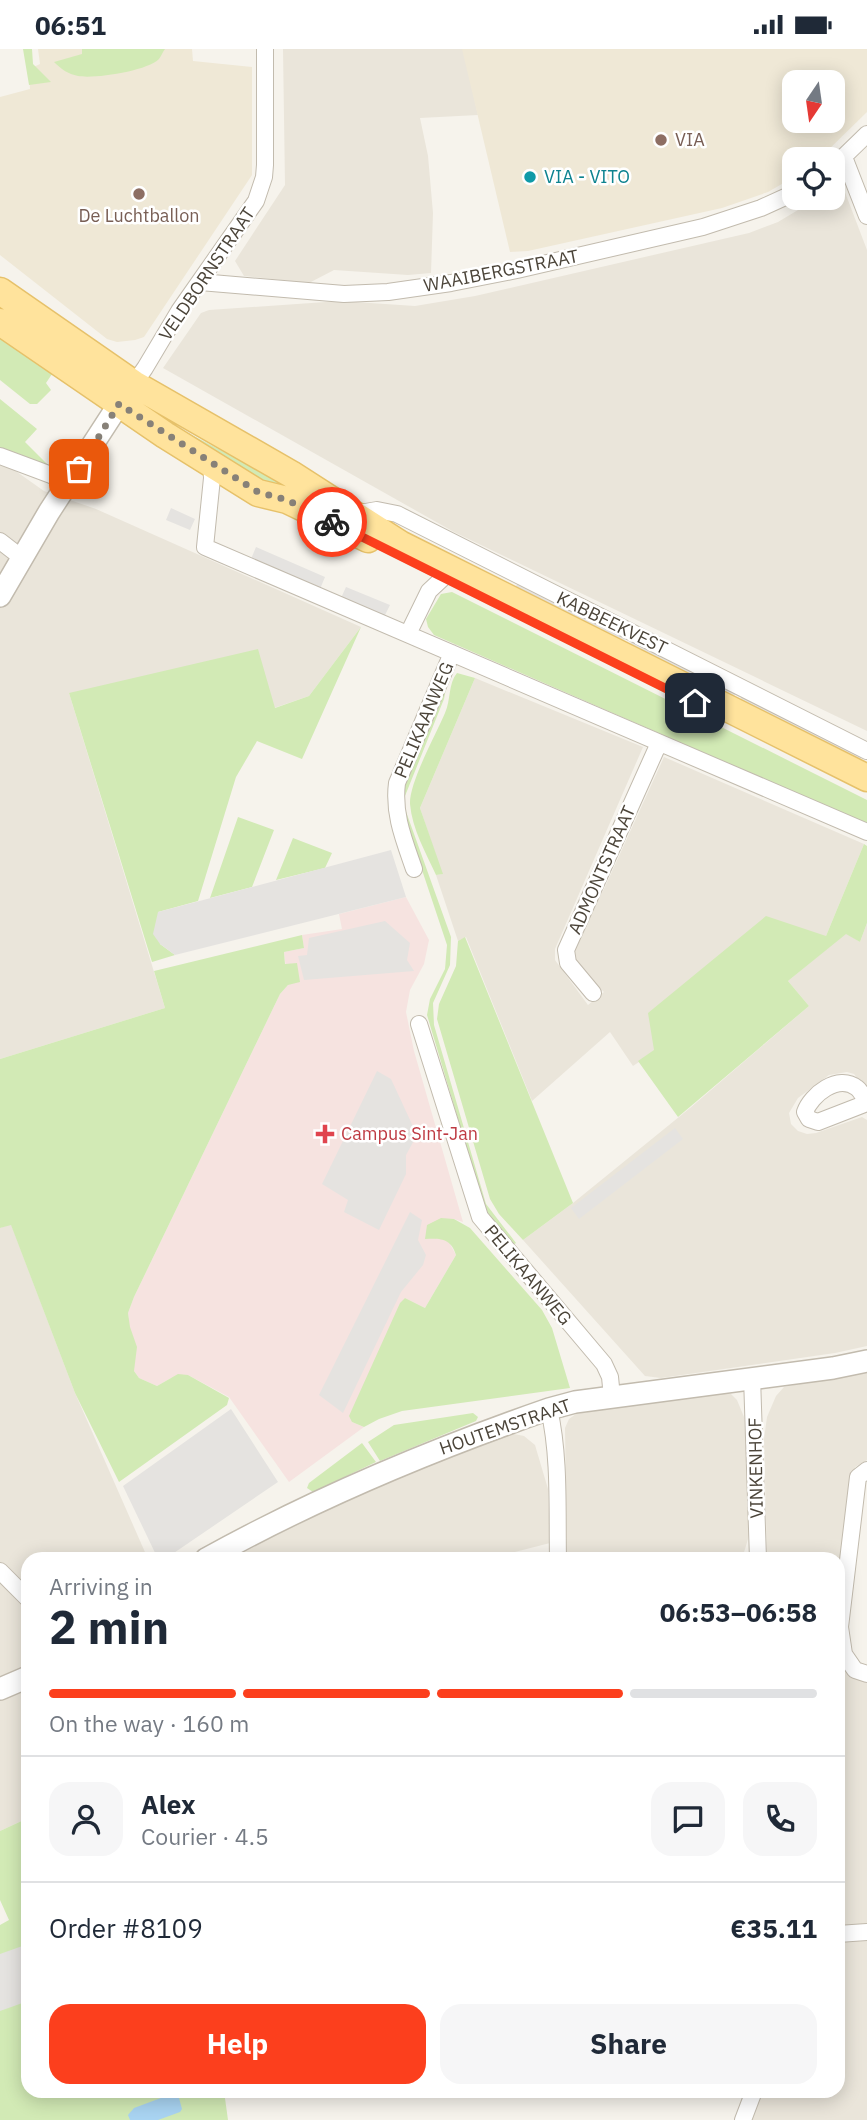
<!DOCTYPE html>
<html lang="en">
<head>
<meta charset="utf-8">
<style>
  :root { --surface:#fff; --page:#f6f6f7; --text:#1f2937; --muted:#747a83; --line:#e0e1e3; --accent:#fc3f1d }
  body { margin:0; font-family:"IBM Plex Sans",sans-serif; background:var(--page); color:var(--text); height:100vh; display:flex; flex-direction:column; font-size:26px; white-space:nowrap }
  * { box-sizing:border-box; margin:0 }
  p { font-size:23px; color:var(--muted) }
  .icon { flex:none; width:38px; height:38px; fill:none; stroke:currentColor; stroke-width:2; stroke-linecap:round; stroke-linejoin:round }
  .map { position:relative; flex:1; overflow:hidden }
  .panel { position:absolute; left:21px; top:1503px; width:824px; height:546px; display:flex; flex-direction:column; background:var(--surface); border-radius:21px; box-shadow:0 4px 18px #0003 }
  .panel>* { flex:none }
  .needle { width:46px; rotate:193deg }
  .buttons { position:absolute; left:782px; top:21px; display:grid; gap:14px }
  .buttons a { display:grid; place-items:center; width:63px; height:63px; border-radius:14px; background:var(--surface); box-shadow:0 4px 18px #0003; font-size:35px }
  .pin { position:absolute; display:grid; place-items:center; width:60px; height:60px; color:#fff; margin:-30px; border-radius:14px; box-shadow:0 4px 10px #0006 }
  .courier { position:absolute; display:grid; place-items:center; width:70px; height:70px; margin:-35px; border:5px solid #fc3f1d; border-radius:50%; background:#fff; color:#222; box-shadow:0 2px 9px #0007 }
  .head em { font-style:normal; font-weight:800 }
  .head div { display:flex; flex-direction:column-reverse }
  .head { display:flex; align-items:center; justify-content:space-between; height:119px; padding:0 28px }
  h1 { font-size:46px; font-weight:800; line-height:52px }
  .bar { display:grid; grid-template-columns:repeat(4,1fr); gap:10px 7px; align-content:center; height:84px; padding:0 28px }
  .bar i { height:9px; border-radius:5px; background:var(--line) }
  .bar .active { background:var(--accent) }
  .bar p { grid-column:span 4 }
  .line { display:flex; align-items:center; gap:18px; padding:0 28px; border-top:2px solid var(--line) }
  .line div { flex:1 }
  .round { display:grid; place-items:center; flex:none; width:74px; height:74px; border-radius:21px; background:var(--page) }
  .primary-button { display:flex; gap:14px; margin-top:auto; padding:14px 28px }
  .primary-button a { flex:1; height:80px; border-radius:21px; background:var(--accent); color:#fff; font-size:28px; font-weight:800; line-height:80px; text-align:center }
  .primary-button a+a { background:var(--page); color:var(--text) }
  .status { display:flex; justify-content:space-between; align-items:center; height:49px; padding:0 35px; background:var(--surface); direction:ltr }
  .status svg { height:19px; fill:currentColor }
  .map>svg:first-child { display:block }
</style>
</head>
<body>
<div class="status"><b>06:51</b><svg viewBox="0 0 49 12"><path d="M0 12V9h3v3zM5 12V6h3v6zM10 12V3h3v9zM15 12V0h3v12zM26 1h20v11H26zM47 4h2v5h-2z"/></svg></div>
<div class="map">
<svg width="867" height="2071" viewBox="0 0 867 2071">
  <rect width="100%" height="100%" fill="#f6f3ec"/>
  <path fill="#eae5da" d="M283,0H463L478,66L420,69L428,107L433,164L431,224L408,226L334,221L309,234L244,227L235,212L285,136Z
    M838,136L843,138L867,201V682L454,483L163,319L201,264L209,261L340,252L415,257L475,247L749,184L778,173L818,149H833V140Z
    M0,411L44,442L96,460L361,578L309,647L274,659L69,644L165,959L0,1010Z
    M475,629L643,698L555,900V911L588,956L604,943L585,925L574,908L572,897L604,840L664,708L864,795L826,887L633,1017L610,983L532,1052L466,888L458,892L436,826L442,825L420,759Z
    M867,874V1042L854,1025L847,1023L829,1026L798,1049L789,1064L791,1075L798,1082L807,1085L816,1084L862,1068L867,1071V1297L835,1304L661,1329L645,1327L523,1191L573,1154L690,1059L809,957L788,932L846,884L860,893Z
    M11,1175L75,1344L148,1510H28V1769L0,1782V1179Z
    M867,1322V1411L855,1418L849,1441L839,1609L846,1622L867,1634V1880L838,1882V1510H767L764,1390L767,1368L776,1347L784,1338Z
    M716,1342L731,1345L737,1351L744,1368L751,1480L742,1510H567L565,1379L569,1370L576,1365Z
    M509,1384L524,1387L535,1396L548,1440L550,1494L487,1510H226L299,1472L421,1417Z
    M867,1886V2071H746L756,2042H838V1888Z"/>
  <path fill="#efe8d6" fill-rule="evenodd" d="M38,0H192L193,12L252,18V126L144,288L135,291L117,293L107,290L0,206V48L30,40L29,20L40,15Z
    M462,0H867V63L819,110H794V128L768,143L722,159L528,202L510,203ZM794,33H833V72H794Z"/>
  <path fill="#f6e3e0" d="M406,848L429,891L424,915L410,941L406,963L414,1002L463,1173L454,1170L441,1189L449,1193L456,1206L425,1259L405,1249L352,1373L364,1378L289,1433L229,1348L188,1326L171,1329L157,1337L139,1329L134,1322L128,1264L134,1248L280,945L288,936L284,903L304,899L302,886L342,880L339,865Z"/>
  <path fill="#d2eab5" d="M23,0H32L33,15L51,33L29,36Z
    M82,0H165C164,1 160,9 159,10C147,22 95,30 78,27C68,25 61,20 54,13L82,5Z
    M0,288L52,325L46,334L51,341L37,355H30L0,331Z
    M0,350L37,380L25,393L50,418L0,399Z
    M188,384L306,446L302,453L186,390Z
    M452,543L867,751V775L434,586L428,578L426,570L441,545Z
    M361,578L302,710L257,692L236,728L198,852L158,863L160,895L175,906L152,913L69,644L258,600L275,659L309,647Z
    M457,624L475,629L420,759L443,825L436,826C426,804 412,780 410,755C409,734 436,685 445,664C451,651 448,635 457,624Z
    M447,634L444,650L405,747L404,757L451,888L450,916L433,954L434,976L486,1155L516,1194L511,1197L486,1164L427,966L430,950L445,920L447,896L400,755L406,729Z
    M238,768L274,781L252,838L210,849Z
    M293,789L332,804L325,819L276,831Z
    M864,795L867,797V874L860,893L846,885L788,932L809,957L678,1068L638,1012L654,1001L648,964L766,867L826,887Z
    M302,886L304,899L284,903L285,915L297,914L300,933L288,936L280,945L134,1248L128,1264L130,1278L137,1298L134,1322L139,1329L157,1337L178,1325L188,1326L229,1349L227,1356L119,1433L75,1344L11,1176L0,1179V1010L165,959L154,922Z
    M465,888L573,1154L523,1191L499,1165L490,1150L437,970L439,955L456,917L458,892Z
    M441,1169L454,1170L470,1179L542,1261L552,1279L570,1339L402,1362L379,1370L364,1378L352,1373L349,1367L400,1254L405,1249L425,1259L456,1206C451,1189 440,1189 425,1190L427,1176Z
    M473,1364L478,1368L476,1372L380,1412L368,1393L394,1376Z
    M362,1394L376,1413L313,1443L307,1439L309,1434Z
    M28,1769V2042H224L228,2071H0V1876L9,1871L0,1851V1782Z"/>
  <path fill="#e5e3e0" d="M171,459L195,470L190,481L166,471Z
    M256,498L325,528L320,540L251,510Z
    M519,532L627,585L624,592L515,539Z
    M346,538L390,556L384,568L341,549Z
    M633,588L738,641L734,647L630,595Z
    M744,644L864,705L860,711L740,651Z
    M391,801L406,848L175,906L160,895L153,885L158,863Z
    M385,872L410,894L407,911L414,922L304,931L298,907L307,906L309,889Z
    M377,1022L391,1030L417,1086L406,1106V1125L379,1181L344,1163L348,1151L322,1135Z
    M675,1079L683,1090L579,1170L571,1159Z
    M410,1163L422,1171L418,1191L426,1206L423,1216L401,1243L343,1364L319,1346Z
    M231,1360L278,1433L165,1510H158L123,1437Z
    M28,1895V1952L0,1962V1905Z"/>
  <path fill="#a9d4f2" d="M169,2046L179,2049L182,2060L180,2063L158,2071H130L128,2066L134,2059Z"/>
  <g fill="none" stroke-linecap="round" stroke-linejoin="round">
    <defs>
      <path id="minor" d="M844,108L867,167
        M833,118L867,85
        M200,233L344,245L388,243L451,234L517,221L703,178L761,159L794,144
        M129,342L145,319L179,262L256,152L264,128L265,116V0
        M0,407L51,426L68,434
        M211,414L212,429L205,498L867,783
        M354,465L377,461L397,465L867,702
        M0,492L22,509
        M408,585L429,542L444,528
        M414,820C404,791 393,765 397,734L452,604
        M593,944L568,914L566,901L659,694
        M419,975L480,1168L604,1315L610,1328L612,1348
        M867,1053C864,1049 861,1042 857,1039C838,1024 811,1046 805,1063L809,1070L818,1073L867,1054
        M752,1328L758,1510
        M549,1360C560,1408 557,1461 558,1510
        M867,1421L858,1428L840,1578L844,1605L855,1621L867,1625
        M0,1522L28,1550
        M838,1885L867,1883
        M743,2071L754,2042"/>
      <path id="tertiary" d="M0,547L49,463L119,355
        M206,1510C316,1449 431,1401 549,1360L575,1353L833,1319L867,1312
        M0,1640L28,1628"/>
      <path id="primary" d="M0,242L134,335L291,425L400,495L867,729
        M0,273L165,386L258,444L287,451L368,490"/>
    </defs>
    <use href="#minor" stroke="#c2bbae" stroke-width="18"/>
    <use href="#tertiary" stroke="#c2bbae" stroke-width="24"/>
    <use href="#primary" stroke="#e6c16a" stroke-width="29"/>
    <use href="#minor" stroke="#fff" stroke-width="16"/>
    <use href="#tertiary" stroke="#fff" stroke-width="21"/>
    <use href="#primary" stroke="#ffe39c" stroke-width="26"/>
  </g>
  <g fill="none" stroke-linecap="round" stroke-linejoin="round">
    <path stroke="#878178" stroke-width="7" stroke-dasharray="0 12.6" d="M79,420L119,355L258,443L287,451L332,473"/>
    <path stroke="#fc3f1d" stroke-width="9" d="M332,473L695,654"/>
  </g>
  <g fill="#8d6e63" stroke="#fff" stroke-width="2.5">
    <circle cx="661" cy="91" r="7"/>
    <circle cx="139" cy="145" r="7"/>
  </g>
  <circle fill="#0f9aa8" stroke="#fff" stroke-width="2.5" cx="530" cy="128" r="7"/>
  <path fill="#e0444e" stroke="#fff" stroke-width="2.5" d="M321.5 1074.5h7v7h7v7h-7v7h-7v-7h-7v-7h7z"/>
  <g text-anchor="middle" stroke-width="5" stroke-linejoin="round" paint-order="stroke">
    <g font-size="18" fill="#785e54" stroke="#fff" text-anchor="start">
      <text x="675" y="97">VIA</text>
      <text x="139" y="173" text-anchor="middle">De Luchtballon</text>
    </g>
    <g font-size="18" fill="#0d838f" stroke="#fff" text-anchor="start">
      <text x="544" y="134">VIA - VITO</text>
    </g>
    <g font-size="18" fill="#4b4439" stroke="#fff">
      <text transform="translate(501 222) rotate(-11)" y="6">WAAIBERGSTRAAT</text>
      <text transform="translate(207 225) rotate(-56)" y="6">VELDBORNSTRAAT</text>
      <text transform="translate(612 574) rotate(26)" y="6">KABBEEKVEST</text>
      <text transform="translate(424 671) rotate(-67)" y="6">PELIKAANWEG</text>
      <text transform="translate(602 821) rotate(-66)" y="6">ADMONTSTRAAT</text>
      <text transform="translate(528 1226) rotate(50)" y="6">PELIKAANWEG</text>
      <text transform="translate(505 1378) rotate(-19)" y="6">HOUTEMSTRAAT</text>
      <text transform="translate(756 1419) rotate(-91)" y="6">VINKENHOF</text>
    </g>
    <g font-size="18" fill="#be3a42" stroke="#fff" text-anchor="start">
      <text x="341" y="1091">Campus Sint-Jan</text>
    </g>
  </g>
</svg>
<div class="buttons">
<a><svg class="needle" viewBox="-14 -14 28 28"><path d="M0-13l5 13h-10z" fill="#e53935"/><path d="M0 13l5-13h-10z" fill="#747a83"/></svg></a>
<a><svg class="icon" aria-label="locate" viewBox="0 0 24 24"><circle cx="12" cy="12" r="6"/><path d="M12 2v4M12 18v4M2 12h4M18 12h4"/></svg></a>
</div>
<div class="pin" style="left:79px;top:420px;background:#ea580c"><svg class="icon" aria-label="bag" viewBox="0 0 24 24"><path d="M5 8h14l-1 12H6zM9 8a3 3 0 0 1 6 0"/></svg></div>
<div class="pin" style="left:695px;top:654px;background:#1f2937"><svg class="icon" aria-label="home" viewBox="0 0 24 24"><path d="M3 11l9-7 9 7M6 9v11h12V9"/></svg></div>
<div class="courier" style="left:332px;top:473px"><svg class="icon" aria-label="bike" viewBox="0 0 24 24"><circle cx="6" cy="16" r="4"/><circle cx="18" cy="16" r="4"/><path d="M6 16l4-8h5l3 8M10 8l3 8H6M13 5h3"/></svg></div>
<section class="panel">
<div class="head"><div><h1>2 min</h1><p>Arriving in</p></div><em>06:53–06:58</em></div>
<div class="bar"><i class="active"></i><i class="active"></i><i class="active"></i><i></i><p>On the way · 160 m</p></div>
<div class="line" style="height:126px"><a class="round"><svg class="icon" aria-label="person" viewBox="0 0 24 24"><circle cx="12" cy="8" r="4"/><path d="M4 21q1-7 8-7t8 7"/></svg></a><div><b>Alex</b><p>Courier · 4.5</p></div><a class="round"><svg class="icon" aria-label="chat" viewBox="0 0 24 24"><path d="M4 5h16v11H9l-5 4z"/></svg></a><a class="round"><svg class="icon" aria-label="phone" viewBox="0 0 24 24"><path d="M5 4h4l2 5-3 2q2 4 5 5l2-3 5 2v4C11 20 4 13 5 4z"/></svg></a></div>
<div class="line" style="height:91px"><div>Order #8109</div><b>€35.11</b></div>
<div class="primary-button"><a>Help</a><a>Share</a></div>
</section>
</div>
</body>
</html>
